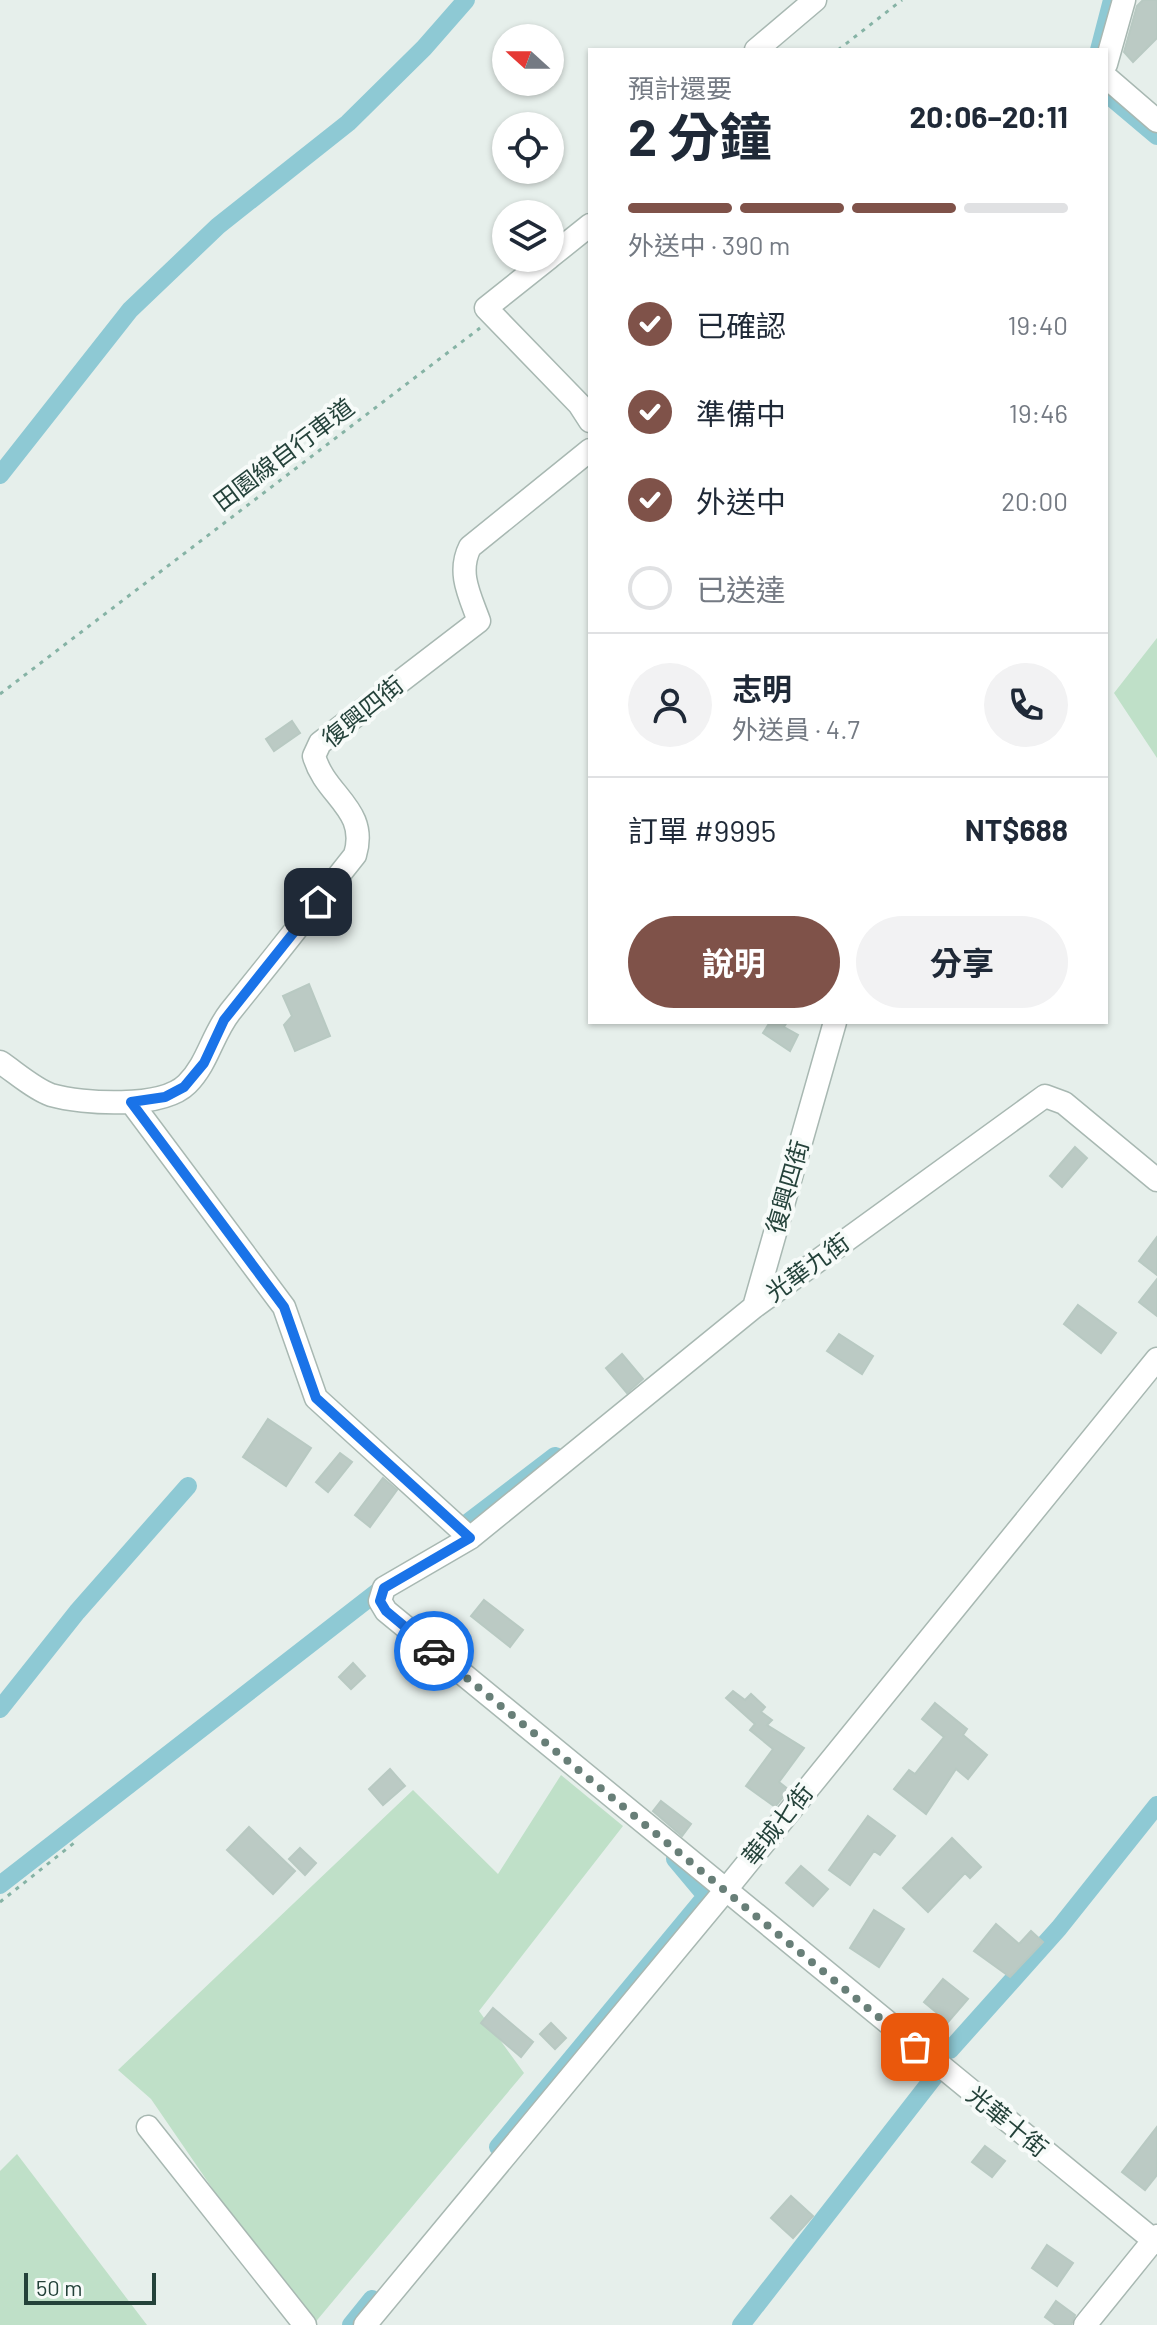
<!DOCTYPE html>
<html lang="zh-TW">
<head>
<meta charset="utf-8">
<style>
  :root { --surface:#fff; --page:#f2f2f3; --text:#1f2937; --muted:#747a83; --line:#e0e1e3; --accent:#7f5249 }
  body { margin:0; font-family:Barlow,"Noto Sans TC",sans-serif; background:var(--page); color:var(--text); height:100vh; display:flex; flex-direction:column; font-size:30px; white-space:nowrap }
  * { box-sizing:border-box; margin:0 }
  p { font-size:26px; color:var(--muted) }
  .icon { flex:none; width:44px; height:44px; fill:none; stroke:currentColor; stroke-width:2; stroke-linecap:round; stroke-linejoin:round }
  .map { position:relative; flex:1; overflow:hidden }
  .sheet { position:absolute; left:588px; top:48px; width:520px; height:976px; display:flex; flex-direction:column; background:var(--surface); border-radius:0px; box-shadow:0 2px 6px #0004 }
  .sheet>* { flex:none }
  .needle { width:52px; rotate:291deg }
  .buttons { position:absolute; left:492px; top:24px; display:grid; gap:16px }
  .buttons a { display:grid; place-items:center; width:72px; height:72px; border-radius:50%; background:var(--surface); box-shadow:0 2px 6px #0004; font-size:40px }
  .scale { position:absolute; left:24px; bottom:20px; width:132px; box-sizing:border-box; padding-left:8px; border:4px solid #24423a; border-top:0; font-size:22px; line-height:28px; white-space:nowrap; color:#24423a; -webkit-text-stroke:6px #f7fbf9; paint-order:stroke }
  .pin { position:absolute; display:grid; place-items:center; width:68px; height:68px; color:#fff; margin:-34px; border-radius:16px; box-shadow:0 4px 12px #0006 }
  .courier { position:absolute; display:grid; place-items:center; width:80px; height:80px; margin:-40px; border:6px solid #1a73e8; border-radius:50%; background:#fff; color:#222; box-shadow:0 2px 10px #0007 }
  .headline em { font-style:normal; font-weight:700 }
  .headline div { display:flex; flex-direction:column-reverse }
  .headline { display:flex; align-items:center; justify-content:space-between; height:136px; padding:0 40px }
  h1 { font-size:52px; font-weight:700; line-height:60px }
  .bar { display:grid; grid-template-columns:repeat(4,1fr); gap:12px 8px; align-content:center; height:96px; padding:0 40px }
  .bar i { height:10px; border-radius:6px; background:var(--line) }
  .bar .selected { background:var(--accent) }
  .bar p { grid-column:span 4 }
  .line { display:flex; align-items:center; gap:20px; padding:0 40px; border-top:2px solid var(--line) }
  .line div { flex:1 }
  .round { display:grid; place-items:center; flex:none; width:84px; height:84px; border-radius:42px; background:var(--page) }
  ol { padding:0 40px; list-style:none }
  li { display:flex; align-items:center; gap:24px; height:88px }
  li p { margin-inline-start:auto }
  li .icon { padding:8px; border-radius:50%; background:var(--accent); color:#fff; stroke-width:4 }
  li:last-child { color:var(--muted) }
  li i { width:44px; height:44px; border:4px solid var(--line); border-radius:50% }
  .button { display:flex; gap:16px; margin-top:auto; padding:16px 40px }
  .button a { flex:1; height:92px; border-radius:48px; background:var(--accent); color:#fff; font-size:32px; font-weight:700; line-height:92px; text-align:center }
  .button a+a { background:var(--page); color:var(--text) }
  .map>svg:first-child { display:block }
</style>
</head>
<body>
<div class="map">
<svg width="1157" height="2325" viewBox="0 0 1157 2325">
  <rect width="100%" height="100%" fill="#e6efeb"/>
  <path fill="#bfe0c8" d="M1157,638V758L1114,693Z
    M561,1775L623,1826L479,2011L524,2073L313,2325H306L151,2099L118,2070L413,1790L498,1874Z
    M17,2154L147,2325H0V2171Z"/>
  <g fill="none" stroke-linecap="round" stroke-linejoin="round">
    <path stroke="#8ec9d4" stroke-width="18" d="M1099,50L1112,0
      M1106,93L1157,136
      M0,475L130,310L218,226L348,123L424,48L466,0
      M462,1527L555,1456
      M0,1709L77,1612L188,1486
      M0,1885L390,1582
      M950,2050L1059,1928L1157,1805
      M498,2147L706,1896L675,1859
      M351,2325L372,2299
      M741,2325L938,2072"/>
  </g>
  <path fill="#bbcac4" stroke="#b8c9c2" stroke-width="2" d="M1143,0H1157V38L1133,62L1124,52L1137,6Z
    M292,721L300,733L274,751L266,739Z
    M309,984L330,1036L295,1051L284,1025L292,1016L283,996Z
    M770,1022H787L784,1027L798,1035L790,1051L763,1033Z
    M1075,1147L1087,1158L1062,1187L1050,1176Z
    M1157,1237V1275L1139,1261Z
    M1157,1279V1316L1139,1302Z
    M1078,1305L1116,1333L1101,1353L1064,1324Z
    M839,1334L873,1356L862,1374L827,1351Z
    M622,1354L643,1379L627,1393L606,1368Z
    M268,1419L311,1448L286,1486L243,1457Z
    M340,1453L352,1462L328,1492L316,1482Z
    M383,1478L397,1490L370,1527L355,1515Z
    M484,1600L523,1630L510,1647L471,1616Z
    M353,1663L365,1676L351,1689L339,1677Z
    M733,1691L745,1700L751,1694L765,1707L761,1712L772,1720L767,1725L804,1748L779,1782L789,1790L775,1807L746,1786L773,1749L750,1730L755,1724L726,1698Z
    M935,1703L967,1729L963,1735L987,1755L968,1779L956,1769L926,1814L894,1789L909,1770L915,1774L944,1737L922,1719Z
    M390,1769L405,1786L383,1805L369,1789Z
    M661,1801L691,1824L682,1836L653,1811Z
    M868,1816L895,1836L880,1855L874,1851L850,1885L829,1870Z
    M249,1827L295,1871L273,1894L227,1850Z
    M952,1838L981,1867L970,1878L965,1873L928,1912L903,1888Z
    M300,1848L316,1863L305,1875L289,1859Z
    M801,1866L828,1889L813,1906L786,1883Z
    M874,1910L904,1929L879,1967L850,1948Z
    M996,1924L1019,1944L1031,1931L1043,1942L1010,1977L974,1951Z
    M943,1979L968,1999L948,2022L924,2002Z
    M493,2008L533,2042L521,2057L481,2023Z
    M551,2023L566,2038L555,2049L540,2034Z
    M1157,2127V2175L1145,2190L1122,2172Z
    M985,2146L1005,2161L992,2177L972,2162Z
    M791,2196L813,2216L793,2238L771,2218Z
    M1047,2245L1073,2263L1057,2286L1032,2268Z
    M1056,2301L1075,2315L1071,2325H1056L1045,2317Z"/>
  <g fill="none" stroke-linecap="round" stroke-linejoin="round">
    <defs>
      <path id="street" d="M756,50L815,0
        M1106,64L1124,0
        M1106,77L1157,121
        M550,257L590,225
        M549,258L486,308L579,404L590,421
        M0,1062C15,1072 34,1089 51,1095C83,1104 162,1109 187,1084C208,1063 212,1035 230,1012C272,960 314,907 355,855C369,809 325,796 314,756L320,743L479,621C470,596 457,573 470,547L590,450
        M131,1102L284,1307L316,1398L470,1538L384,1588L380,1601L386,1611L1157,2243
        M754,1307L835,1022
        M470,1538L754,1307L1045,1096L1064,1103L1157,1180
        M148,2127L305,2325
        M365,2325L724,1892L1157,1359
        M1085,2325L1157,2236"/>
    </defs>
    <use href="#street" stroke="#a8b8b2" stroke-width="25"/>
    <path stroke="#86b3a5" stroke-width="3" stroke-dasharray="4 6" stroke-linecap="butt" d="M838,50L902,0
      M0,694L480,328
      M0,1902L74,1843"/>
    <use href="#street" stroke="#fff" stroke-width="22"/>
  </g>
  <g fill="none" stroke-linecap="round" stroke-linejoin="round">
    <path stroke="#687f78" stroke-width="8" stroke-dasharray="0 14.4" d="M434,1651L915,2047"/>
    <path stroke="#1a73e8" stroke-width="10" d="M318,902L224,1020L204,1063L184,1087L165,1097L131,1102L284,1307L316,1398L470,1538L384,1588L380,1601L386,1611L434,1651"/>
  </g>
  <g text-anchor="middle" stroke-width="8" stroke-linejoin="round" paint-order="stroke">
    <g font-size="24" fill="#24423a" stroke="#f7fbf9">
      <text transform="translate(284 455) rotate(-37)" y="8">田園線自行車道</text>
      <text transform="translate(363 712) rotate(-39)" y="8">復興四街</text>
      <text transform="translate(788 1187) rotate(-74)" y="8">復興四街</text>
      <text transform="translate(808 1268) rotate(-36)" y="8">光華九街</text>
      <text transform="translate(778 1825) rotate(-51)" y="8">華城七街</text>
      <text transform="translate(1007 2122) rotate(39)" y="8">光華十街</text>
    </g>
  </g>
</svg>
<div class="buttons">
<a><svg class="needle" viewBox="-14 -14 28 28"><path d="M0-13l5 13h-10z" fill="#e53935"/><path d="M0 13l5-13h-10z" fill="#747a83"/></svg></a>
<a><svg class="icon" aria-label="locate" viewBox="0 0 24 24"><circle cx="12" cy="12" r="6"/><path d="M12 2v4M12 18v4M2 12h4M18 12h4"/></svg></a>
<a><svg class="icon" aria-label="layers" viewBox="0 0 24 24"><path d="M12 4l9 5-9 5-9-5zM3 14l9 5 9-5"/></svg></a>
</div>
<div class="scale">50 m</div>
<div class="pin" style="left:915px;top:2047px;background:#ea580c"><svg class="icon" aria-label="bag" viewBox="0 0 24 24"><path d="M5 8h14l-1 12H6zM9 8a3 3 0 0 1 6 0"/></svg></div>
<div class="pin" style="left:318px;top:902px;background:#1f2937"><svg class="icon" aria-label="home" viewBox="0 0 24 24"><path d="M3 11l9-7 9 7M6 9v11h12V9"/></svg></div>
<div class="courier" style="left:434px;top:1651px"><svg class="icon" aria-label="car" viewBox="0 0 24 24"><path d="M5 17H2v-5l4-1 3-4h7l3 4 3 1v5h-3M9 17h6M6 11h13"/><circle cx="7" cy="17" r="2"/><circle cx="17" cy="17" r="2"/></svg></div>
<section class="sheet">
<div class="headline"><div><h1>2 分鐘</h1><p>預計還要</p></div><em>20:06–20:11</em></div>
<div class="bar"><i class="selected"></i><i class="selected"></i><i class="selected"></i><i></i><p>外送中 · 390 m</p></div>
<ol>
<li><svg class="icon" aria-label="check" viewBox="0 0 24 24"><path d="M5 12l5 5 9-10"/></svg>已確認<p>19:40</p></li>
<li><svg class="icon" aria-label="check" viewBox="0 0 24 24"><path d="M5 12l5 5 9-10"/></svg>準備中<p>19:46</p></li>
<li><svg class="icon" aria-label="check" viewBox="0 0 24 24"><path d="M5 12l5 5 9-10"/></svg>外送中<p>20:00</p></li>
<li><i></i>已送達</li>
</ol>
<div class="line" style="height:144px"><a class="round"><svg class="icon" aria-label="person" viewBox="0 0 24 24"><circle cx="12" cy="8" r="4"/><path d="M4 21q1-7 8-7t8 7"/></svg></a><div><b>志明</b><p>外送員 · 4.7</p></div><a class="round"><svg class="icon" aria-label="phone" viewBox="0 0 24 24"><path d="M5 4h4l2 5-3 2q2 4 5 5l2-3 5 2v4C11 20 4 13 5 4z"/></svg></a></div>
<div class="line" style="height:104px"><div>訂單 #9995</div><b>NT$688</b></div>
<div class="button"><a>說明</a><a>分享</a></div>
</section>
</div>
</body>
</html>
